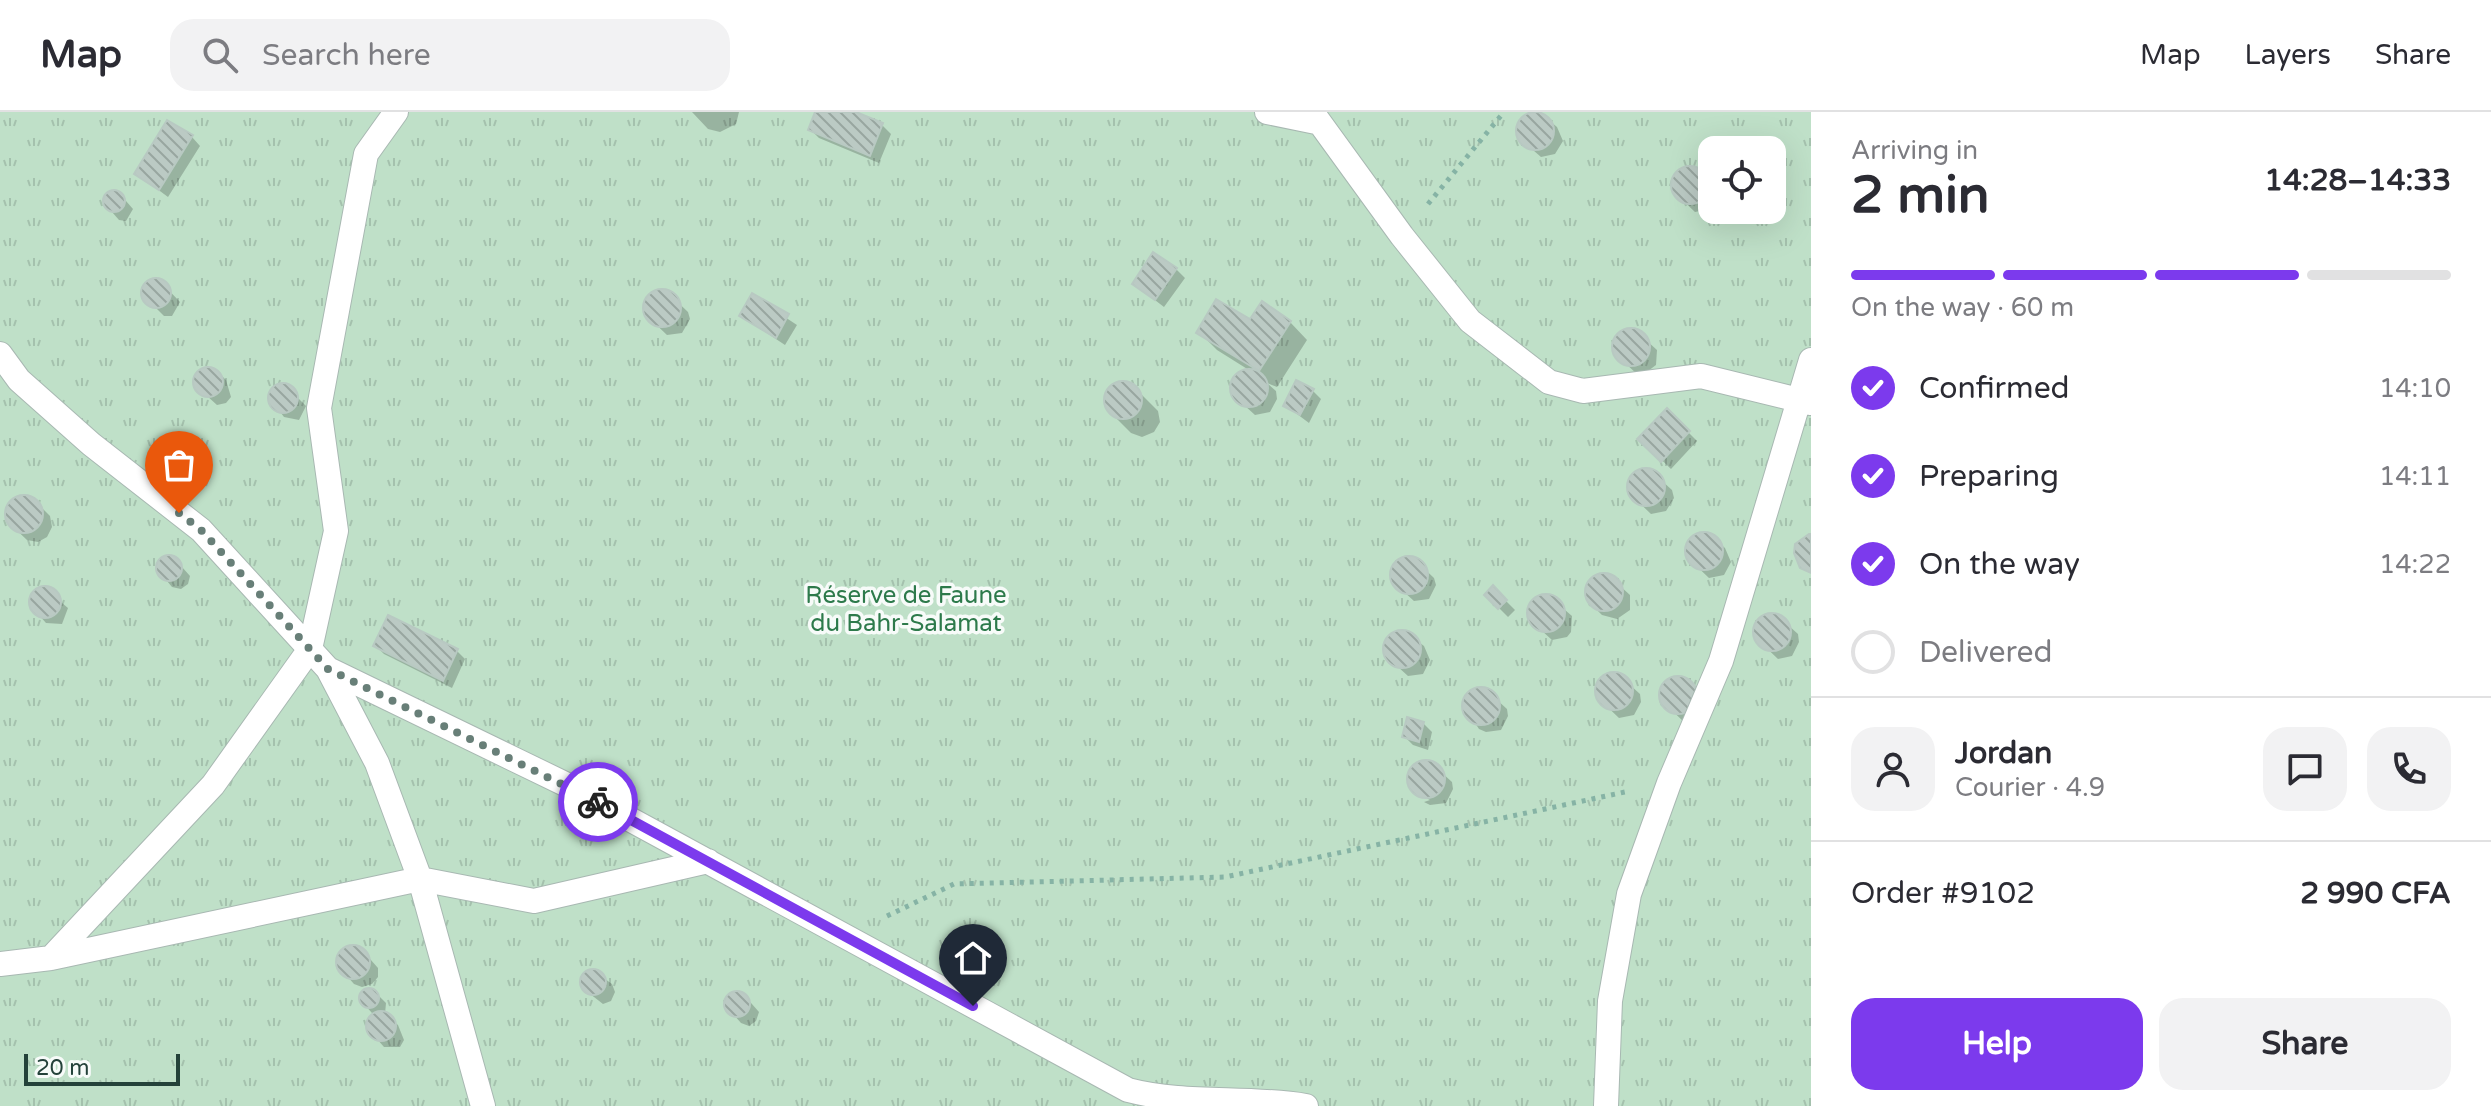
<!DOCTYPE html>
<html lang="en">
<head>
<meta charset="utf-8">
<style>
  :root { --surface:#fff; --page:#f2f2f3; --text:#2b2b33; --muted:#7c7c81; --line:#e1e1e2; --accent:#7c3aed }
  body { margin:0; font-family:"Varela Round",sans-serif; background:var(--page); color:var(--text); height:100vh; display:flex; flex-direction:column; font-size:30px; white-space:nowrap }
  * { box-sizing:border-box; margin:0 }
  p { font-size:26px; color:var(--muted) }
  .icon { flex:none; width:44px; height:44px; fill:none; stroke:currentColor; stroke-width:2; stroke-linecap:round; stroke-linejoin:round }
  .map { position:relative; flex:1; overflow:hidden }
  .details { display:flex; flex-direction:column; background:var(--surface); width:680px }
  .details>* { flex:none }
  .tools { position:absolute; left:1698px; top:24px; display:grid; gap:16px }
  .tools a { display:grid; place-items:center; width:88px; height:88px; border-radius:16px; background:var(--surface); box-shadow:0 8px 32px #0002; font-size:40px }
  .scale { position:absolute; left:24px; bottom:20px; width:156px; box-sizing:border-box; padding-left:8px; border:4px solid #24423a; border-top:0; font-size:22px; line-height:28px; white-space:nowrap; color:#24423a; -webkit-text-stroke:6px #f7fbf9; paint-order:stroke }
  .pin { position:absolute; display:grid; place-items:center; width:68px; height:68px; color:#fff; margin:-82px -34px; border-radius:50% 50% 50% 0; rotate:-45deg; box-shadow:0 0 8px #0007 }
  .pin .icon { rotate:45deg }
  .courier { position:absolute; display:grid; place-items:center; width:80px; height:80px; margin:-40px; border:6px solid #7c3aed; border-radius:50%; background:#fff; color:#222; box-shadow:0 2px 10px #0007 }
  .head em { font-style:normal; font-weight:700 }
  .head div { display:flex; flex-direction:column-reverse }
  .head { display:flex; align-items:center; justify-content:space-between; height:136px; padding:0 40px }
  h1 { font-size:52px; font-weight:700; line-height:60px }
  .bar { display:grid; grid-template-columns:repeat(4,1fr); gap:12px 8px; align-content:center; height:96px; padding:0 40px }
  .bar i { height:10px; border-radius:6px; background:var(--line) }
  .bar .current { background:var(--accent) }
  .bar p { grid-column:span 4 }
  .line { display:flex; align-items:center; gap:20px; padding:0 40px; border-top:2px solid var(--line) }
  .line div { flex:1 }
  .round { display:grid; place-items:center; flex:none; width:84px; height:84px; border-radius:24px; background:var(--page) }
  ol { padding:0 40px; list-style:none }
  li { display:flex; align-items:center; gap:24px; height:88px }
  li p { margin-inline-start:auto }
  li .icon { padding:8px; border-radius:50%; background:var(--accent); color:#fff; stroke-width:4 }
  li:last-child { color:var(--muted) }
  li i { width:44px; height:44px; border:4px solid var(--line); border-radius:50% }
  .action { display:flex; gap:16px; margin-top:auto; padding:16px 40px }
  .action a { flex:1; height:92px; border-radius:24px; background:var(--accent); color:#fff; font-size:32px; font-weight:700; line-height:92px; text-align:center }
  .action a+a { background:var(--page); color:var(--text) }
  header { display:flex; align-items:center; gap:48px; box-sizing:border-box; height:112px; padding:0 40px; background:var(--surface); border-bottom:2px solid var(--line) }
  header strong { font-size:38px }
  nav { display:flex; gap:44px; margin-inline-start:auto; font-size:28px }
  .search { width:560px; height:72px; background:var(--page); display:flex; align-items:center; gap:20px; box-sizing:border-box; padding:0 28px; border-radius:24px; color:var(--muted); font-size:30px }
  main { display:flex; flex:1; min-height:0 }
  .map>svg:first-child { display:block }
</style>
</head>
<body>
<header>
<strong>Map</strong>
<div class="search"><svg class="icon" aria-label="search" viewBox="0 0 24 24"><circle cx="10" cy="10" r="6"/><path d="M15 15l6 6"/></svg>Search here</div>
<nav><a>Map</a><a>Layers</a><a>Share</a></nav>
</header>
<main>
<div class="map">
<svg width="1811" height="994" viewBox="0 0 1811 994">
  <defs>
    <pattern id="grass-tufts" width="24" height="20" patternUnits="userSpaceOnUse" patternTransform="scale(2)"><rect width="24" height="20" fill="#bfe0c8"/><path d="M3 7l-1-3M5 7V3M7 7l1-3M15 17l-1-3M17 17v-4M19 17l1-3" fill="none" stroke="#a4c1ad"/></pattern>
    <pattern id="building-back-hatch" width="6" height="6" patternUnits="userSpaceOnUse" patternTransform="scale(2)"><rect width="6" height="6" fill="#bbcac4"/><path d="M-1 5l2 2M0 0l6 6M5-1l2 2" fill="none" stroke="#98a6a0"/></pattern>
  </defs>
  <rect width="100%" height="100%" fill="#e6efeb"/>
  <path fill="url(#grass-tufts)" fill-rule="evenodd" d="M0,0H1811V994H0ZM1712,38H1772V98H1712Z"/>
  <path fill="#0003" d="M692,0H739L736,12L720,20L708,17Z
    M817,0H851L882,13L891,22L879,51L819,26L810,17Z
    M1540,1L1557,15L1563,29L1555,42L1541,45L1519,26L1518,18L1525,4Z
    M192,25L200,34L168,85L137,62Z
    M1694,56L1712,72L1710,97L1695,100L1674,80L1675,65L1679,59Z
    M111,80L119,81L133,97L126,109L119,108L105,92V85Z
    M1176,157L1185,166L1164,195L1134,172Z
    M159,168L180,190L172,204H164L143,183L145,175Z
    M667,180L688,200L690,207L682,221L667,223L646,203V188L651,182Z
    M753,184L797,213L785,233L741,204Z
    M1250,210H1290L1307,228L1277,275L1267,271L1276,279L1277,287L1270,300L1255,303L1233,283L1232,276L1239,262L1252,260L1217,238L1199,220Z
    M1628,217L1635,218L1657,238L1656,253L1644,262H1637L1615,242V227Z
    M200,258L217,259L226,268L231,285L226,291L217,293L195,273Z
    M1120,271L1131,272L1158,299L1160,310L1154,320L1142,325L1131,321L1113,303L1105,286L1110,275Z
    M285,273L306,294L299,308L284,305L271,288L277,274Z
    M1312,278L1321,287L1309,311L1285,293Z
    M1667,299L1697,329L1671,357L1640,327Z
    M1651,359L1672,378L1674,386L1666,399L1651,402L1630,382L1629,374L1636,361Z
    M21,385L32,386L50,404L52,415L47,425L38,430L27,428L9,411L7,400L12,390Z
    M1709,422L1725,436L1731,450L1724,463L1709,466L1688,446L1689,430L1694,425Z
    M166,444L174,446L190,464L188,472L181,477L172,475L157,457L159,449Z
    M1413,446L1434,466L1436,473L1429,487L1414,489L1393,470V454L1398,448Z
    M1608,463L1630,483V498L1617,507L1602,503L1593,494L1587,479L1594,466Z
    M44,476L68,496L62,512L46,511L31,494L37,478Z
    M1493,476L1515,498L1508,505L1486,483Z
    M1550,485L1572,504L1571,520L1567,525L1552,528L1530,508V493L1536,487Z
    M1777,503L1798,522L1799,530L1792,544L1778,547L1756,526L1754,519L1762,506Z
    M1407,521L1424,534L1430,548L1423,562L1408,564L1386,544L1385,537L1392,523Z
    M375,533L456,538L465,547L452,576L384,542Z
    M1618,562L1640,582L1641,590L1634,603L1619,606L1598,586L1597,579L1604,565Z
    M1684,567L1705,587L1684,610L1663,590L1662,583L1669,569Z
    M1485,577L1507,597L1508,604L1501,618L1486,620L1479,617L1463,593L1470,579Z
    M1423,611L1432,620L1428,638L1413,633L1404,624Z
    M1430,650L1452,670L1453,677L1446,691L1430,693L1424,690L1430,688L1414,680L1408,666L1415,652Z
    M353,835L363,839L378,856V865L372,872L362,875L354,872L339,855L345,837Z
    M594,859L612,872L615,880L611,889L603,892L585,878L582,870L585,862Z
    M364,880L377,882L386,891L385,902L398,913L404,928L400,935H384L369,918V910L380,902L372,901L363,891Z
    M735,880L744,883L759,900L756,909L749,914L741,911L726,894L727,886Z"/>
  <path fill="url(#building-back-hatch)" stroke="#b8c9c2" stroke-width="2" d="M1516 19a19 19 0 1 1 38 0a19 19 0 1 1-38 0Z
    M815,0H856L883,11L870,44L808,18Z
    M167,8L193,23L159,78L134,62Z
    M1671 73a19 19 0 1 1 38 0a19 19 0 1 1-38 0Z
    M103 89a11 11 0 1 1 22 0a11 11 0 1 1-22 0Z
    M1153,140L1177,156L1155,188L1132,172Z
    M141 181a15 15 0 1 1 30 0a15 15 0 1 1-30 0Z
    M643 196a19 19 0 1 1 38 0a19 19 0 1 1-38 0Z
    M752,181L789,202L776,226L739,204Z
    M1216,187L1250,207L1262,189L1291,209L1259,259L1196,221Z
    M1612 235a19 19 0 1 1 38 0a19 19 0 1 1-38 0Z
    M193 270a15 15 0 1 1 30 0a15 15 0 1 1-30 0Z
    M1230 276a19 19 0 1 1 38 0a19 19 0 1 1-38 0Z
    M1296,268L1314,277L1300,303L1283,294Z
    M1104 288a19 19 0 1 1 38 0a19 19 0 1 1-38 0Z
    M268 286a15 15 0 1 1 30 0a15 15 0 1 1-30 0Z
    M1667,296L1690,319L1661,350L1637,327Z
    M1627 375a19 19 0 1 1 38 0a19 19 0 1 1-38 0Z
    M5 402a19 19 0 1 1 38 0a19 19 0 1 1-38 0Z
    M1685 439a19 19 0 1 1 38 0a19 19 0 1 1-38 0Z
    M1809,422H1811V461L1800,456L1794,441L1795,432Z
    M156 456a13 13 0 1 1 26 0a13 13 0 1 1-26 0Z
    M1390 463a19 19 0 1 1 38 0a19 19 0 1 1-38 0Z
    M1585 480a19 19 0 1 1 38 0a19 19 0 1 1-38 0Z
    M1493,473L1507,488L1498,497L1484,483Z
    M29 490a16 16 0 1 1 32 0a16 16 0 1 1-32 0Z
    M1527 501a19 19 0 1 1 38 0a19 19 0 1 1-38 0Z
    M1753 520a19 19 0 1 1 38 0a19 19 0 1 1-38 0Z
    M388,503L458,537L443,569L373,534Z
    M1383 537a19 19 0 1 1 38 0a19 19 0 1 1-38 0Z
    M1595 579a19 19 0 1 1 38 0a19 19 0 1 1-38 0Z
    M1659 583a19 19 0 1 1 38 0a19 19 0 1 1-38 0Z
    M1462 594a19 19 0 1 1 38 0a19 19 0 1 1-38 0Z
    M1407,605L1424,610L1419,630L1402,625Z
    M1407 667a19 19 0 1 1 38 0a19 19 0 1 1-38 0Z
    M336 850a17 17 0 1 1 34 0a17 17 0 1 1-34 0Z
    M580 870a13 13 0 1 1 26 0a13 13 0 1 1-26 0Z
    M359 886a10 10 0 1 1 20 0a10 10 0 1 1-20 0Z
    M724 892a13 13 0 1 1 26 0a13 13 0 1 1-26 0Z
    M366 914a15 15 0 1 1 30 0a15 15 0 1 1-30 0Z"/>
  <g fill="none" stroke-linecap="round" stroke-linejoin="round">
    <defs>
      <path id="minor" d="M1267,0L1316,10
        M1312,0L1402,124L1470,209L1549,270L1583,279L1701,264L1811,291
        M0,242L19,268L91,332L201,418L328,557L377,651L420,767L483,994
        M328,557L565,672L1128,978C1186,993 1246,984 1306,994
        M51,846L213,673L310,537L336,419L319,296L366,42L396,0
        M0,852L51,846L420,767L534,789L708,749
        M1606,994L1610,889L1629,782L1669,671L1721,549L1811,248"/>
    </defs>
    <use href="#minor" stroke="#a8b8b2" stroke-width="26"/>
    <path stroke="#86b3a5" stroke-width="5" stroke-dasharray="4 6" stroke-linecap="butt" d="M1428,92L1504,0
      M887,804L954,772L1225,765L1625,680"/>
    <use href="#minor" stroke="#fff" stroke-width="24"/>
  </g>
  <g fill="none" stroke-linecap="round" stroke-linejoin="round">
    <path stroke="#687f78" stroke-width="8" stroke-dasharray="0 14.4" d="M179,401L201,418L328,557L598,690"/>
    <path stroke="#7c3aed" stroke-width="10" d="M598,690L973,894"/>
  </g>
  <g text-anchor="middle" stroke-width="7" stroke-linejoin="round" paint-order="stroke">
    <g font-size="24" fill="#2d7a4b" stroke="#f7fbf9">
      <text x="906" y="491">Réserve de Faune<tspan x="906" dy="28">du Bahr-Salamat</tspan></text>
    </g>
  </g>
</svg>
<div class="tools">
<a><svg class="icon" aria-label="locate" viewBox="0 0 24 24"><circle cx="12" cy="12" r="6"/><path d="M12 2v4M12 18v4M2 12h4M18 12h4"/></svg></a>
</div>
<div class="scale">20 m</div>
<div class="pin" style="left:179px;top:401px;background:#ea580c"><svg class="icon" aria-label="bag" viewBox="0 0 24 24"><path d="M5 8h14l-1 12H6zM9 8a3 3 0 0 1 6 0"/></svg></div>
<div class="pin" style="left:973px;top:894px;background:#1f2937"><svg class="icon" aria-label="home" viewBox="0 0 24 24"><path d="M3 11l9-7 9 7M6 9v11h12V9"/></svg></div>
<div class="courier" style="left:598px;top:690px"><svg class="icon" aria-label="bike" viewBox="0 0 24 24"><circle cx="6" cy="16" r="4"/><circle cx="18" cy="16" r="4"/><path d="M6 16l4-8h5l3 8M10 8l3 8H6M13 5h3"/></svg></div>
</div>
<section class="details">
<div class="head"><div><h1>2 min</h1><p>Arriving in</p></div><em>14:28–14:33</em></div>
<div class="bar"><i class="current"></i><i class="current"></i><i class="current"></i><i></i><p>On the way · 60 m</p></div>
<ol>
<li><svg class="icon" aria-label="check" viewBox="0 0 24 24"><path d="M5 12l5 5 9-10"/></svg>Confirmed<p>14:10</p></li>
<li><svg class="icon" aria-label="check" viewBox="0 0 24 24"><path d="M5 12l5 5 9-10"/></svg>Preparing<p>14:11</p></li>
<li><svg class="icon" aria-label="check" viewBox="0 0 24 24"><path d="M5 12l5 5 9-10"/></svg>On the way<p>14:22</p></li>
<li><i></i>Delivered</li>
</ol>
<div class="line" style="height:144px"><a class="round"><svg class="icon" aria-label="person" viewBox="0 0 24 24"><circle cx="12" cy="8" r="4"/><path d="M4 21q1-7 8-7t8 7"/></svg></a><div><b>Jordan</b><p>Courier · 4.9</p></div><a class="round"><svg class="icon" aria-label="chat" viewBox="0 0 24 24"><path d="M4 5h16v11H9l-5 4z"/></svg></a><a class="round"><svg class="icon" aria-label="phone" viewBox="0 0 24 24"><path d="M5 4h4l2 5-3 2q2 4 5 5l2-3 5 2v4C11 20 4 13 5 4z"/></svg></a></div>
<div class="line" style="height:104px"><div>Order #9102</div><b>2 990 CFA</b></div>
<div class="action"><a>Help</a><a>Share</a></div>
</section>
</main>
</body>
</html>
